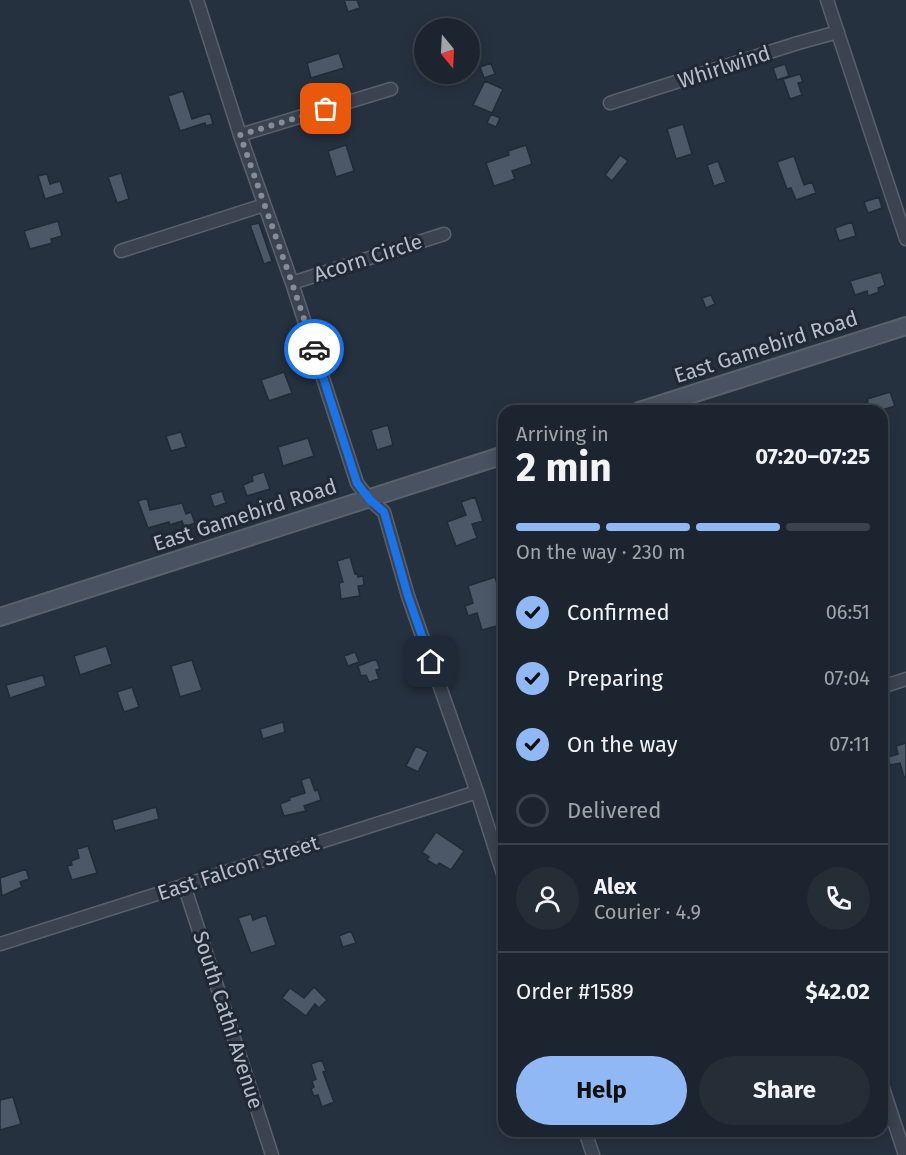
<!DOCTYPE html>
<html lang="en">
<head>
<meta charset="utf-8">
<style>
  :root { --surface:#1c252f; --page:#252d37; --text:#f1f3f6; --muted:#a0a5aa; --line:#3a424b; --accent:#90b8f4 }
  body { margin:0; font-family:"Fira Sans",sans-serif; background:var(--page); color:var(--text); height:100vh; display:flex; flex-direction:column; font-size:22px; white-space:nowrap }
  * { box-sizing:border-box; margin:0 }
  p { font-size:20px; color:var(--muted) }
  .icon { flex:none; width:33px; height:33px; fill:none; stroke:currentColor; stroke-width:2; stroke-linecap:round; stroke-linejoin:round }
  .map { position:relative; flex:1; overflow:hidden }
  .details { position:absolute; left:498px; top:405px; width:390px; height:732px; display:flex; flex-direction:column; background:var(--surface); border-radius:18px; box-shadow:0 3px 15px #0003,0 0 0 2px var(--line) }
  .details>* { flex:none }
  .needle { width:39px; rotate:162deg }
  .buttons { position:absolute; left:414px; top:18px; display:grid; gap:12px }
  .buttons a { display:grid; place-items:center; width:66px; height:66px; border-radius:50%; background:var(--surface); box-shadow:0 3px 15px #0003,0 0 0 2px var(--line); font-size:30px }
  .pin { position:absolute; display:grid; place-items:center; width:51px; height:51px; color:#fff; margin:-26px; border-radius:12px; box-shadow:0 3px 9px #0006 }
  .courier { position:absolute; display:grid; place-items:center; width:60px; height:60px; margin:-30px; border:4px solid #1a73e8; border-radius:50%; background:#fff; color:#222; box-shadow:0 2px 8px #0007 }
  .head em { font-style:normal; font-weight:700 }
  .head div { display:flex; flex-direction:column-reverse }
  .head { display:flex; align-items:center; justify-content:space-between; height:102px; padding:0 18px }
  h1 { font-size:39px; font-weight:700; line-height:45px }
  .bar { display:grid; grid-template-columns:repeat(4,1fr); gap:9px 6px; align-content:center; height:72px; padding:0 18px }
  .bar i { height:8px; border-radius:4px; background:var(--line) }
  .bar .active { background:var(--accent) }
  .bar p { grid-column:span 4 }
  .line { display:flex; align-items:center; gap:15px; padding:0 18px; border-top:2px solid var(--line) }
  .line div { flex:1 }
  .round { display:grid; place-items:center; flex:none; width:63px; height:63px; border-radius:32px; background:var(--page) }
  ol { padding:0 18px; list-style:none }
  li { display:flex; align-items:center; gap:18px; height:66px }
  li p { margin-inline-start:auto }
  li .icon { padding:6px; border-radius:50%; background:var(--accent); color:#111; stroke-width:4 }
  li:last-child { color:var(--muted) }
  li i { width:33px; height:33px; border:3px solid var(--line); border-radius:50% }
  .cta { display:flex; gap:12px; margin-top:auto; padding:12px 18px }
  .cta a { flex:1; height:69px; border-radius:36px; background:var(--accent); color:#111; font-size:24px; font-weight:700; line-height:69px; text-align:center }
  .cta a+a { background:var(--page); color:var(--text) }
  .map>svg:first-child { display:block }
</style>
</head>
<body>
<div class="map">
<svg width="906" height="1155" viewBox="0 0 906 1155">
  <rect width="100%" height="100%" fill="#26313f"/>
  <path fill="#4c5867" stroke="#212a36" stroke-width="1.5" d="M344,0H357L360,8L348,12Z
    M339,53L344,68L311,78L307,63Z
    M491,63L495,74L484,78L480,67Z
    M785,64L789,76L777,80L773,68Z
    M800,74L803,82L798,83L802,95L790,99L783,79Z
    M485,81L503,89L492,113L473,105Z
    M183,91L192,119L210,113L213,124L206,126L205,123L180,131L168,96Z
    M491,114L500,118L496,127L487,123Z
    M683,124L692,154L676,159L667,129Z
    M346,145L354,171L336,177L328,151Z
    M526,145L532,164L512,171L515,179L494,186L486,163L509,155L508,151Z
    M620,155L628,161L612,181L605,175Z
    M794,156L804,185L812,182L816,193L796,200L791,188L787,189L777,162Z
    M718,161L726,182L714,186L707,165Z
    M121,173L129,199L117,203L108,177Z
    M47,174L50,184L60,181L64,193L45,199L38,176Z
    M879,197L882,208L868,213L864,202Z
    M58,221L62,236L51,239L52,243L30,249L24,231Z
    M852,222L856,236L839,241L835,228Z
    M259,223L272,261L264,264L250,225Z
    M881,272L885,285L878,288L879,292L868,296L867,291L855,295L850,281Z
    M711,295L715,304L706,308L702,298Z
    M284,372L292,393L269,401L261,380Z
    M890,392L895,406L879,411H862L860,404L868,402L867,399Z
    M388,425L393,445L377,450L371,430Z
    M181,432L186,447L171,451L166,436Z
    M308,438L314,456L283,466L278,447Z
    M264,472L270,489L247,496L243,485L253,481L252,476Z
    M222,491L226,503L214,507L210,495Z
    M475,497L483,521L472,524L477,538L456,546L447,522L466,515L461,502Z
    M147,498L150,510L182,503L186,514L191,512L195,523L184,527L182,521L170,525L169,522L148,528L138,501Z
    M350,557L355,574L357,573L358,577L363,576L364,585L358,586L360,596L341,599L339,583L343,582L337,561Z
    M495,577L504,605V624L482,630L477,613L468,616L465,606L473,603L468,586Z
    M106,646L112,664L80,675L74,656Z
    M355,652L359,662L348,666L344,656Z
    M376,659L380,669L376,670L379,679L369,682L366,675L361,676L358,666Z
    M192,660L202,690L180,697L171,666Z
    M43,675L46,686L10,698L6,685Z
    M132,687L139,707L124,712L117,692Z
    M283,722L285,732L263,739L260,729Z
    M906,743V777H904L900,763L890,765L888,757L898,754L896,746Z
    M416,746L428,752L418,772L406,766Z
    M310,777L315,791L318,790L321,800L304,806L306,811L284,816L280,804L290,800L289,798L305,793L301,780Z
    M156,807L159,819L115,831L112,820Z
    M436,832L464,851L451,870L439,863L437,866L427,860L429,857L422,852Z
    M88,846L97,873L72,880L67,866L72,865L71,861L79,858L77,849Z
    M26,869L29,879L20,882L22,887L2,896L0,878Z
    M251,914L253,920L266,915L276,945L251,953L238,918Z
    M351,931L356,943L343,947L339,936Z
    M314,987L327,1000L319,1008L315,1004L306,1016L282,998L290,988L304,998Z
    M322,1060L326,1071L323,1072L334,1102L322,1107L318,1095L314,1096L311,1089L314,1087L312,1081L316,1079L311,1064Z
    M13,1097L21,1124L0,1130V1100Z"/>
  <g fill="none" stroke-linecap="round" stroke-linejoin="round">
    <defs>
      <path id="minor" d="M197,0L240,135L292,283L357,483L370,500L384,512L408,596L477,792L504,877
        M827,0L906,239
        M610,103L798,43L838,32
        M240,135L391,89
        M121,251L264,205
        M292,283L444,234
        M882,687L906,679
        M184,885L272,1155
        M0,944L477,792
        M882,1085L905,1155
        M585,1131L593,1155"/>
      <path id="secondary" d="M639,411L906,326
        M0,617L504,455"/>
    </defs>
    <use href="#minor" stroke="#58616c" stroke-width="15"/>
    <use href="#secondary" stroke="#58616c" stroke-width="20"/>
    <use href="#minor" stroke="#3a434f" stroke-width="12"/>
    <use href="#secondary" stroke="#485261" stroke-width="16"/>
  </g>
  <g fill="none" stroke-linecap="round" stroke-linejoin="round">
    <path stroke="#848d99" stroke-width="6" stroke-dasharray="0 10.8" d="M314,349L292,283L240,135L326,109"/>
    <path stroke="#1a73e8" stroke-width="8" d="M314,349L357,483L370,500L384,512L408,596L431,662"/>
  </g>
  <g text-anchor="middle" stroke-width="6" stroke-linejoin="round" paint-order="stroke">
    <g font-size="21" fill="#b6bec9" stroke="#1f2834">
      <text transform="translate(724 67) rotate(-18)" y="7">Whirlwind</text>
      <text transform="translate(368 258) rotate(-18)" y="7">Acorn Circle</text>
      <text transform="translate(766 347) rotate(-18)" y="7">East Gamebird Road</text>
      <text transform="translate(245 515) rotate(-18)" y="7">East Gamebird Road</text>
      <text transform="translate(238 868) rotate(-18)" y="7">East Falcon Street</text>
      <text transform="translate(228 1020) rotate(72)" y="7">South Cathi Avenue</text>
    </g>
  </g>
</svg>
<div class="buttons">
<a><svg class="needle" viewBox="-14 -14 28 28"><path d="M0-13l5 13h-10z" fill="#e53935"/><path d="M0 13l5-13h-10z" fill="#a0a5aa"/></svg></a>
</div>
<div class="pin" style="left:326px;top:109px;background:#ea580c"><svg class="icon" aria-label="bag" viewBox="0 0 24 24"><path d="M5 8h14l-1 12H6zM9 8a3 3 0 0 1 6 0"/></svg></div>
<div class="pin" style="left:431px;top:662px;background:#1f2937"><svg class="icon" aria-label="home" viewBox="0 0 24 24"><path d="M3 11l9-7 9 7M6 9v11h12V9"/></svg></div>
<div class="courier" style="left:314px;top:349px"><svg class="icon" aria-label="car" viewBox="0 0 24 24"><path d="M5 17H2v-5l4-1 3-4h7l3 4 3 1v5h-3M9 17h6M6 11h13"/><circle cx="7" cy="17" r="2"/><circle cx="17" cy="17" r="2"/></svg></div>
<section class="details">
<div class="head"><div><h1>2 min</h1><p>Arriving in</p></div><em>07:20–07:25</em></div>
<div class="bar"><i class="active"></i><i class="active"></i><i class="active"></i><i></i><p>On the way · 230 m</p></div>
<ol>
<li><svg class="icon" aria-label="check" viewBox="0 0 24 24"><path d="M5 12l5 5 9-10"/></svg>Confirmed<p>06:51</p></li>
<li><svg class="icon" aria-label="check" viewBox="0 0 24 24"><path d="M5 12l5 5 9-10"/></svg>Preparing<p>07:04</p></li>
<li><svg class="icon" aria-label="check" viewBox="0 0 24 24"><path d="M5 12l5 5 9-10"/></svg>On the way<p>07:11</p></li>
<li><i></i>Delivered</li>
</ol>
<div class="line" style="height:108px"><a class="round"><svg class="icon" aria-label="person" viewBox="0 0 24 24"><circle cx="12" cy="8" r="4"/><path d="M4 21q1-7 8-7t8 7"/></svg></a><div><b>Alex</b><p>Courier · 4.9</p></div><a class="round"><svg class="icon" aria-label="phone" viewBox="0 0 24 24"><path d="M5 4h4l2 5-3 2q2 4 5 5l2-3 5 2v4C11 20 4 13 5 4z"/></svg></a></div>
<div class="line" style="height:78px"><div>Order #1589</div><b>$42.02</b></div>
<div class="cta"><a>Help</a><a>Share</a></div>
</section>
</div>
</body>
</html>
